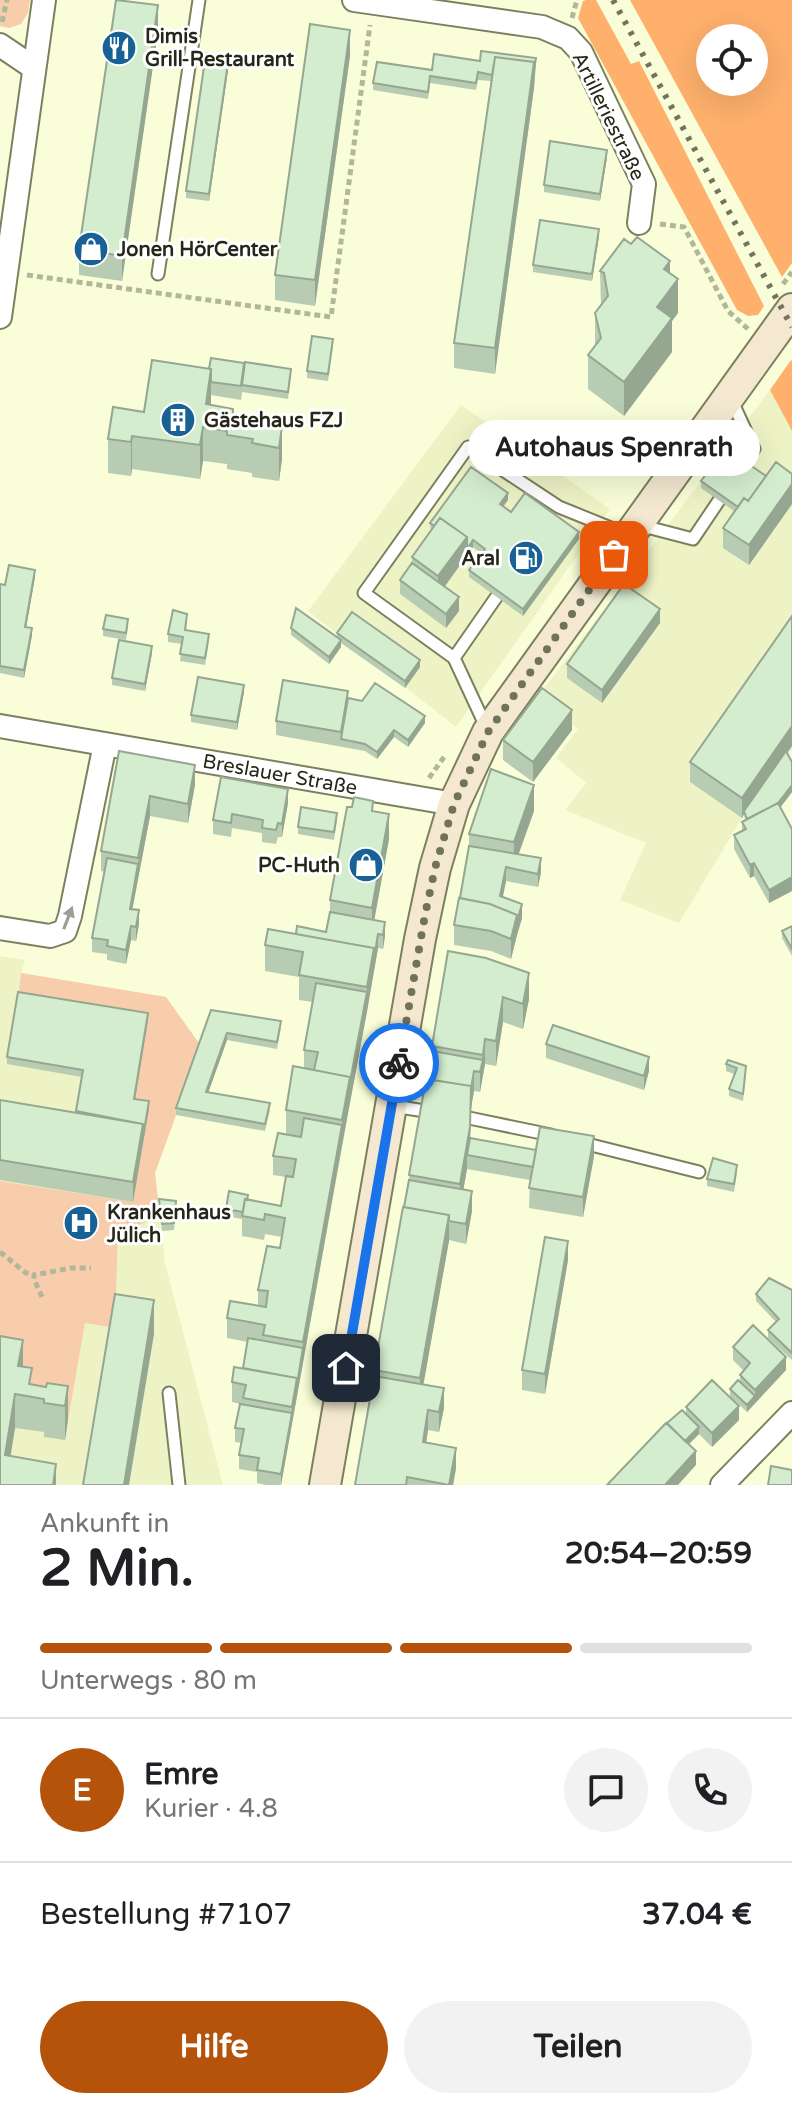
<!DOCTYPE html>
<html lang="de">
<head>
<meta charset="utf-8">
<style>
  :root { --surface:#fff; --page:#f2f2f2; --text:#202124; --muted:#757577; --line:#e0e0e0; --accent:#b45309 }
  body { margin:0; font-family:"Varela Round",sans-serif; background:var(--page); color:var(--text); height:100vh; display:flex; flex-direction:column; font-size:30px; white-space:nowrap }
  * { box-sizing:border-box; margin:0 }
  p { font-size:26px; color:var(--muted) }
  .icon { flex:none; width:44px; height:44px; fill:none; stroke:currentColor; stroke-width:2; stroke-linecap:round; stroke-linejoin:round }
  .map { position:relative; height:1485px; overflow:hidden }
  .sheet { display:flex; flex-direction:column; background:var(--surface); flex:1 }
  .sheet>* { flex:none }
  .buttons { position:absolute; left:696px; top:24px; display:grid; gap:16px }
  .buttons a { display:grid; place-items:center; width:72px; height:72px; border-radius:50%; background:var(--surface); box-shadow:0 8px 32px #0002; font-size:40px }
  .pin { position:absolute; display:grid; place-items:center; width:68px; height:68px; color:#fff; margin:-34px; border-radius:16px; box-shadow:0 4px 12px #0006 }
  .courier { position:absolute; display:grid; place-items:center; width:80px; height:80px; margin:-40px; border:6px solid #1a73e8; border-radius:50%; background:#fff; color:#222; box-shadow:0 2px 10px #0007 }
  .bubble { position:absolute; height:56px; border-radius:28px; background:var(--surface); box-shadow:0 8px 32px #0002; font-size:26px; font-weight:700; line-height:56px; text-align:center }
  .summary em { font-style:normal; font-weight:700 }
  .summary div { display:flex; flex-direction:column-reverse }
  .summary { display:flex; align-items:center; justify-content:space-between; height:136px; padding:0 40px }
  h1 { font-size:52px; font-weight:700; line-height:60px }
  .bar { display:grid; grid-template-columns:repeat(4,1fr); gap:12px 8px; align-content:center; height:96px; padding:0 40px }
  .bar i { height:10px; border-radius:6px; background:var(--line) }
  .bar .on { background:var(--accent) }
  .bar p { grid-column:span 4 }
  .line { display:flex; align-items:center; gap:20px; padding:0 40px; border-top:2px solid var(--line) }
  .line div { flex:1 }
  .round { display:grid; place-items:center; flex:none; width:84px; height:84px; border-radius:42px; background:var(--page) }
  .cta { display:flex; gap:16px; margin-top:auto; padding:16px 40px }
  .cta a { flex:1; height:92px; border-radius:48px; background:var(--accent); color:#fff; font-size:32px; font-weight:700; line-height:92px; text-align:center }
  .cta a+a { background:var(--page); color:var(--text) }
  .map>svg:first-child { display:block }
</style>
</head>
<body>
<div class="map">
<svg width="792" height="1485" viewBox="0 0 792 1485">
  <rect width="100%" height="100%" fill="#f9fed8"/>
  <path fill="#eef3c6" d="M770,390L792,431V750L742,818L679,923L620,900L646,843L565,810L586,783L556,758L578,729L536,699Z
    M461,405L610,509L456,727L308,611Z
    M0,956L25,960L21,973L166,997L201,1046L155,1173L165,1263L223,1485H0Z"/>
  <path fill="#f7cdac" d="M0,0H30L28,13L21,24L9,28L0,26Z
    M21,973L166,997L201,1046L155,1173L160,1216L134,1227L118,1228L115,1328L85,1323L68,1420L0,1370V1181L133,1202L134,1106L18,999Z"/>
  <path fill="#feb06c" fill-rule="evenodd" d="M586,0H596L631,64L639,61L764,306L758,315L748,316L737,310L578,18L583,1Z
    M630,0H792V263L782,277ZM754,38V82H710V38Z
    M791,360L792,361V431L770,390Z"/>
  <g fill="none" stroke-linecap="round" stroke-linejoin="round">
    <defs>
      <path id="service" d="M158,274L199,0
        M731,399L754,449L738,472
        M639,525L693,539L726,490
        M454,658L504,586
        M487,729L454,658L364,593L468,447L559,507L628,535
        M393,1106L425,1111
        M469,1118L551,1135
        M579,1142L699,1172
        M169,1393L179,1485"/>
      <path id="minor" d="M354,0L542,27L568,38L581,52L644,184L639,223
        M0,45L34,68
        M0,317L44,0
        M0,726L454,804
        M0,928L50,936L65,931L70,916L105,744
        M722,1485L792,1413"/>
      <path id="secondary" d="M325,1485L420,939L435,868L454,804L488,732L792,309"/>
    </defs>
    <use href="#service" stroke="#7c805f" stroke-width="15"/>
    <use href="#minor" stroke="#7c805f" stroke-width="26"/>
    <use href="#secondary" stroke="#7c805f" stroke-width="34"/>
    <path stroke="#b3b799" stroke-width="5" stroke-dasharray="6 4" stroke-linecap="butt" d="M572,18L577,0
      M2,22L7,0
      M660,224L684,227L728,311L748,329
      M27,275L331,317L370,25
      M783,284L792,272
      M429,778L444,757
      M0,1252L26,1273L34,1275
      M42,1297L34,1279V1275L71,1268H91"/>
    <use href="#service" stroke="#fff" stroke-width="11"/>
    <use href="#minor" stroke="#fff" stroke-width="22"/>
    <use href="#secondary" stroke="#f4e9d0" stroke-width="30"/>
    <path stroke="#72745e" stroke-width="6" stroke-dasharray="4 8" stroke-linecap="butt" d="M613,0L792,327"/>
  </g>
  <path fill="#b7ccb2" d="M158,31L122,281L79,275V249Z
    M350,56L315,306L275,300V275Z
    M480,61L536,65L534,88L495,374L454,368V343L491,81L478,80L476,90L430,83L428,99L373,90V83Z
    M229,63L209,201L186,198V191Z
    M607,157L600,201L544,192V185Z
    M599,236L592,281L533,272V265Z
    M600,271L670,273L678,313L672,321V352L624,416L588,389V355L595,346V313L601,305Z
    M333,346L328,381L307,378V371Z
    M209,369L291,376L288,399L242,392L241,400L211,395V405L258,422L282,426V459L279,481L252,477V473L227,469V464L203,461L200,479L132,469L131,476L108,473V439L144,412Z
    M792,474V504L749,565L723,548V528L734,511L701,488V481Z
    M508,500L503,506L511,512L579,539L523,616L469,577V570L481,553L473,547L444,587L459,611L446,628L400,594V580L412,563V557L431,531L430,523Z
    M35,577L26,627L32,635L24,678L0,673V584L5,585Z
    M792,616V746L787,753L792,762V792L780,807L792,829V891L769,903L754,876L750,878L734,849V835L742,831V822L745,820L744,814L742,818L690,782V762Z
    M187,621L186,630L209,641L205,665L180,661L182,644L168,642V634Z
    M660,623L602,703L567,678V664Z
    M128,626L126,640L103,636V629Z
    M291,628L337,638V633L420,667L405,688L341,643V647L329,664L291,635Z
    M152,653L145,691L112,685V678Z
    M244,692L237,730L191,722V715Z
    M348,698L425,723L408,747L394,737L377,759L365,751L276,735V721Z
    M572,730L533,782L503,760V740Z
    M119,751L195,785L188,823L150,816L132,909L139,924L136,941L131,940L126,964L107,960V954L92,952V938L105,872L101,871V851Z
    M221,777L288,803L282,837H278L276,844L262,842V833L232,828L231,837L213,834V820Z
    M373,811L389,839L374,920L385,936L383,949L378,948L281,1485H266L257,1483V1472L239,1469V1455L242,1443L235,1442V1428L240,1404L232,1402V1382L243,1368L248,1342L227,1338V1318L258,1306V1290L280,1248L282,1237L265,1234L264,1240L242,1236V1219L226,1216V1209L248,1200L281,1206L286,1177L273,1175V1156L286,1134V1110L304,1068V1050L313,1002L299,1000V977L265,971V945L296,934L326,932L330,912V900Z
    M534,811L518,855L541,872L538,887L506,881L503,897L522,918L517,935L511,959L491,951L454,945V925L469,846V834Z
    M337,820L334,840L298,834V827Z
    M792,926V956L782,938V931Z
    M448,951L529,999L523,1029L503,1022L496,1066L485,1064L480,1092L474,1091L471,1108L470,1138L536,1150L594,1156L583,1217L529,1208L530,1180L467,1169L463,1190L472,1211L466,1244L449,1240L423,1384L444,1408L439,1432L428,1430L426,1443L456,1468L453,1485H355L374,1370L432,1051Z
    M211,1010L281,1028L277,1049L227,1040L208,1092L270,1110L265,1131L176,1115V1108Z
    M148,1020L135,1099L149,1108L133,1202L0,1180V1100L76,1113L82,1077L7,1064V1057Z
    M546,1044L649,1071L644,1090L546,1058Z
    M728,1060L746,1074L743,1101L729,1096V1089L734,1074L726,1071V1064Z
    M737,1172L734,1192L707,1186V1179Z
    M159,1199L176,1201L174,1230L162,1231Z
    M568,1260L545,1394L522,1390V1370Z
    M792,1290V1360L768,1338V1330L776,1322L756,1301V1294Z
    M0,1336L23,1366L32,1385L46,1387L68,1386V1420L65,1440L44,1437V1432L15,1428L10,1456L56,1485H0Z
    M733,1347L786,1370L747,1412L730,1396V1389L740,1382V1375L744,1371L733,1360Z
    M686,1407L739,1420L712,1447L699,1434L689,1444L696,1465L667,1423L686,1414Z"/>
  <path fill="#95a691" d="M158,5V31L122,281V256Z
    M350,30V56L315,306V280Z
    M229,56V63L209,201V194Z
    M536,58L534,88L495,374V348L534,62Z
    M607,150V157L600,201V194Z
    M599,229V236L592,281V274Z
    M670,261V290L678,279V313L672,321V352L624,416V382L657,307L664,269Z
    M211,369V403L208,428L206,404Z
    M282,426V459L279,481V448Z
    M203,427V461L200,479V445Z
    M132,436V469L131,476V442Z
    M792,484V504L749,565V545Z
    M508,493V500L500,511V504Z
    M579,532V539L523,616V609Z
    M467,537L473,540V547L438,596V576Z
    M35,570V577L25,634V627Z
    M459,597V611L446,628V614Z
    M660,609V623L602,703V690Z
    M32,628V635L24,678V670Z
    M341,640V647L329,664V657Z
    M152,646V653L145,691V684Z
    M420,660V667L405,688V681Z
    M244,685V692L237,730V722Z
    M572,710V730L533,782V762Z
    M425,716V723L408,747V740Z
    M792,726V746L745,813L744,811V814L742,818V798Z
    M394,730V737L377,759V752Z
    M195,765V785L188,823V804Z
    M534,785V811L514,867V842Z
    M792,785V792L777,812L776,807Z
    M288,789V803L282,837V824Z
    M150,796V816L130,922V909Z
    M389,814V839L372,933V908Z
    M541,858V872L538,887V874Z
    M754,863V876L750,878V865Z
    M506,867V881L500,910V896Z
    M792,877V891L769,903V890Z
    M522,904V918L517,935L511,959V939L517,915Z
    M139,910V924L136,941V927Z
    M385,922V936L383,949V935Z
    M131,926V940L126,964V950Z
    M378,934V948L367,1012V987L374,948Z
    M529,973V999L523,1029V1004Z
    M367,992V1012L342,1145V1120Z
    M503,997V1022L496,1066V1041Z
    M148,1013V1020L134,1106V1099Z
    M227,1033V1040L206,1099V1092Z
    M485,1039V1064L480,1092V1072Z
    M649,1057V1071L644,1090V1076Z
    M474,1071V1091L471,1108L470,1152L467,1155V1169L460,1209V1184Z
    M149,1101V1108L133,1202V1182L143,1124Z
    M342,1125V1145L281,1485V1474L292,1407Z
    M594,1136V1156L583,1217V1197Z
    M472,1191V1211L466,1244V1224Z
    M449,1215V1241L420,1404V1378Z
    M568,1241V1260L545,1394V1374Z
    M154,1300V1334L129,1485H124Z
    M23,1340V1373L18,1366Z
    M786,1357V1370L747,1412V1405L755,1396V1390Z
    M68,1386V1420L65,1440V1406Z
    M444,1388V1408L439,1432V1412Z
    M15,1394V1428L6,1485L5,1455Z
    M739,1406V1420L712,1447V1433Z
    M428,1410V1430L423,1462V1442Z
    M699,1427V1434L682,1451V1444Z
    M456,1448V1468L453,1485H449Z
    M696,1451V1465L678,1485H665Z
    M56,1464V1485H53Z"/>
  <path fill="#d5edcf" stroke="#95a691" stroke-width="2" d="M116,0L158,5L122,256L79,249Z
    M310,24L350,30L315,280L275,275Z
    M481,51L536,58L534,69V62L495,57L492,75L478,72L476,83L430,76L428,92L373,83L377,62L432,70L434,54L480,61Z
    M206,53L229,56L209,194L186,191Z
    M495,57L534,62L495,348L454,343Z
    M550,141L607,150L600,194L544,185Z
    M540,220L599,229L592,274L533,265Z
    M637,237L670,261L664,269L678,279L657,307L672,318L624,382L588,355L601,338L595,313L608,296L604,273L600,271L624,239L631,244Z
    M312,336L333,339L328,374L307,371Z
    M211,358L244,363L241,386L211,382V369H209Z
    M152,360L211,369L206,404L233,409V414L258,417L257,422L282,426L279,448L252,443L253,439L227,435V431L203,427L200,445L132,436L131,442L108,439L113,407L144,412Z
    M245,362L291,369L288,392L242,385Z
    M725,448L766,476L748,501L744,498L738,507L701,481Z
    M776,462L792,474V484L749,545L723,528L744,498L748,501Z
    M471,467L508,493L500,504L511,512L525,493L579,532L523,609L469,570L485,549L473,540L467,549V537L440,518L434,526L430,523Z
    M440,518L467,537L438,576L412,557Z
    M412,563L459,597L446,614L400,580Z
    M9,565L35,570L25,627L32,628L24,670L0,666V584L5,585Z
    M624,584L660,609L602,690L567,664Z
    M296,608L341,640L329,657L291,628Z
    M173,610L187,614L185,630L209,634L205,658L180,654L183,637L168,634Z
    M352,612L420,660L405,681L337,633Z
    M106,615L128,619L126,633L103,629Z
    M792,616V726L742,798L690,762Z
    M119,640L152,646L145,684L112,678Z
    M198,677L244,685L237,722L191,715Z
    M283,680L348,691L341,732L276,721Z
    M375,683L425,716L408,740L394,730L377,752L365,744L341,739L348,698L362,701Z
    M542,688L572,710L533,762L503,740Z
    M119,751L195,765L188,804L150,796L138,858L101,851Z
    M786,751L792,762V785L778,803L747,819L744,811Z
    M491,769L534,785L514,842L469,834Z
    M221,777L288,789L282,824L278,823L276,830L262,828L263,820L248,817L232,814L231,823L213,820Z
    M354,797L373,801L372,811L389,814L372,908L330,900L347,807H352Z
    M778,803L792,829V877L769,890L754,863L750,865L734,835L746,829L742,822Z
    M301,807L337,813L334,832L298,827Z
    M469,846L541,858L538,874L506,867L500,896L522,904L517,921V915L490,904L460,898Z
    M107,858L138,864L130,909L139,910L136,927L131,926L126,950L107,946L108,940L92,938Z
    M459,898L490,904L517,915L511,939L491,931L454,925Z
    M330,912L385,922L383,935L378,934L374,959V948L296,934L297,926L326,932Z
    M792,926V949L782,931Z
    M268,929L374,948L367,987L299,975L303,952L265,945Z
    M448,951L486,958L529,973L523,1004L503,997L496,1041L485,1039L483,1055L432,1046Z
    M316,983L367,992L350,1082V1077L314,1070L318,1052L304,1050Z
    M18,992L148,1013L134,1099L149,1101L143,1137V1124L76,1111L83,1070L7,1057Z
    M211,1010L281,1021L277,1042L227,1033L206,1092L270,1103L265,1124L176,1108Z
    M553,1025L649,1057L644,1076L546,1044Z
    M432,1051L483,1060L480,1072L474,1071L471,1089V1086L427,1079Z
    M728,1060L746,1066L743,1094L729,1089L737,1068L726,1064Z
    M293,1066L350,1077L342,1120L286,1110Z
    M426,1079L471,1086L470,1127L460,1184L409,1175Z
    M0,1100L143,1124L133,1182L0,1160Z
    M304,1118L342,1125L303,1342L263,1335L265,1325L227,1318L230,1301L266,1307L268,1291L258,1290L267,1246L280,1248L285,1218L265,1214L264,1220L242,1216L245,1199L281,1206L286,1176L293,1177L296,1159L273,1156L278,1133L301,1137Z
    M540,1127L594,1136L583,1197L529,1188Z
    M470,1138L536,1150L533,1167L467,1155Z
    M713,1158L737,1165L734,1184L707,1179Z
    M409,1180L472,1191L466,1224L449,1221V1215L404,1207Z
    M229,1191L248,1195L247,1200L245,1199L243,1212L226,1209Z
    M159,1199L176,1201L174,1223L162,1224Z
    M403,1207L449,1215L420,1378L374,1370Z
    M545,1237L568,1241L545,1374L522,1370Z
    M769,1278L792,1290V1353L768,1330L779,1319L756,1294Z
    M115,1294L154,1300L124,1485H83Z
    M753,1325L786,1357L755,1390L740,1375L750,1363L733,1347Z
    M0,1336L23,1340L18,1366L32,1368L29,1384L46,1387L47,1383L68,1386L65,1406L44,1403V1399L15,1394L5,1455L56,1464L53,1485H0Z
    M248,1338L303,1348L297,1384V1378L243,1368Z
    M234,1367L297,1378L292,1407L243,1398L246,1385L232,1382Z
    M374,1376L444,1388L439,1412L428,1410L423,1442L456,1448L449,1485L407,1477L406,1485H355Z
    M712,1380L739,1406L712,1433L686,1407Z
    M738,1380L755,1396L747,1405L730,1389Z
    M240,1404L292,1413L281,1474L257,1470L259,1458L239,1455L244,1429L235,1428Z
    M682,1410L699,1427L685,1441L667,1423Z
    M666,1423L696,1451L665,1485H607Z
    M771,1466L792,1470V1485H768Z"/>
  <defs><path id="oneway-solid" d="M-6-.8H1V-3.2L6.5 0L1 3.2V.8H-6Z" transform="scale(2)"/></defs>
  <use fill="#9d9e98" href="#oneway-solid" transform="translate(68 918) rotate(-69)"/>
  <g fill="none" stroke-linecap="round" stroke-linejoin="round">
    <path stroke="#70725c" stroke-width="8" stroke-dasharray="0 14.4" d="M399,1063L425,915L435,868L454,804L488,732L614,555"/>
    <path stroke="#1a73e8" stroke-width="10" d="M346,1368L399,1063"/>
  </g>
  <defs>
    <symbol id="restaurant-disc" viewBox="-11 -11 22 22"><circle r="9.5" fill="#176195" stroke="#fff"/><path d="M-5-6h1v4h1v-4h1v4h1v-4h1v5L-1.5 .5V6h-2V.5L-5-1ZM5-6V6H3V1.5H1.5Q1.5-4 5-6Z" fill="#fff"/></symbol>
    <symbol id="shop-disc" viewBox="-11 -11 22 22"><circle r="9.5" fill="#176195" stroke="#fff"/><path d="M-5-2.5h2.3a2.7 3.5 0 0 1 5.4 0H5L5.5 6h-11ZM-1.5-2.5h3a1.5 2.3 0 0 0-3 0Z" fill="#fff"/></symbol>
    <symbol id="building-disc" viewBox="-11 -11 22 22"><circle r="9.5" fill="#176195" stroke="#fff"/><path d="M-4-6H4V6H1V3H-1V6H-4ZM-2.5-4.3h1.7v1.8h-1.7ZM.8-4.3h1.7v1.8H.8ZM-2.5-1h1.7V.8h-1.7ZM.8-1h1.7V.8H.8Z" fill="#fff"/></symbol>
    <symbol id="fuel-disc" viewBox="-11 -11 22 22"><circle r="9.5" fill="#176195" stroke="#fff"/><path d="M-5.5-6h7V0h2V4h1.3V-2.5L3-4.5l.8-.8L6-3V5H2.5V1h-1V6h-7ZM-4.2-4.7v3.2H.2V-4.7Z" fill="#fff"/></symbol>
    <symbol id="hospital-disc" viewBox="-11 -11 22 22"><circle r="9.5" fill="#176195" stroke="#fff"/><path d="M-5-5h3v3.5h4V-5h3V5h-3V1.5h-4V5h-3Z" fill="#fff"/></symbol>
  </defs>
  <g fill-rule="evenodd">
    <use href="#restaurant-disc" x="99" y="28" width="40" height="40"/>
    <use href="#shop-disc" x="71" y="229" width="40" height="40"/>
    <use href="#building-disc" x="158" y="400" width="40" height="40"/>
    <use href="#fuel-disc" x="506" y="538" width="40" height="40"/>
    <use href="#shop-disc" x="346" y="845" width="40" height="40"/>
    <use href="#hospital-disc" x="61" y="1203" width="40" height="40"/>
  </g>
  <g text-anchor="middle" stroke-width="6" stroke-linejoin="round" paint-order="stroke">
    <g font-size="20" font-weight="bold" fill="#262719" stroke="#fff" text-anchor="start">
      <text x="145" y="43">Dimis<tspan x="145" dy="23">Grill-Restaurant</tspan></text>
      <text x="117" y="256">Jonen HörCenter</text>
      <text x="204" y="427">Gästehaus FZJ</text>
      <text x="500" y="565" text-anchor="end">Aral</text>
      <text x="340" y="872" text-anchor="end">PC-Huth</text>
      <text x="107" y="1219">Krankenhaus<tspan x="107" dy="23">Jülich</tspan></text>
    </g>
    <g font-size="20" fill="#262719" stroke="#fff">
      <text transform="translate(609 116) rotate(64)" y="7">Artilleriestraße</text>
      <text transform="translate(280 774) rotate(10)" y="7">Breslauer Straße</text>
    </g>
  </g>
</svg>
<div class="buttons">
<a><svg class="icon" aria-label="locate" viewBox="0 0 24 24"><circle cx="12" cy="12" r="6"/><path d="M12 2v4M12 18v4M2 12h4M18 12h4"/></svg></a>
</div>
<div class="pin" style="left:614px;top:555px;background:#ea580c"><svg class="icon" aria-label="bag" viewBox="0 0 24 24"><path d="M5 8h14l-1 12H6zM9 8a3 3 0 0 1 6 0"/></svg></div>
<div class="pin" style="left:346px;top:1368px;background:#1f2937"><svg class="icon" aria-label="home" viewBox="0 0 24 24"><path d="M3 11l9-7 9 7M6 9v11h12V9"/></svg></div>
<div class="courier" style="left:399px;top:1063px"><svg class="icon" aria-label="bike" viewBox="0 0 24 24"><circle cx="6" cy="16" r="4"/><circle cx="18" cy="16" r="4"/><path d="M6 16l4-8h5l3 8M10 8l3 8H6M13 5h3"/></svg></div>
<div class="bubble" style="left:468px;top:420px;width:292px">Autohaus Spenrath</div>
</div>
<section class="sheet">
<div class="summary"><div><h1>2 Min.</h1><p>Ankunft in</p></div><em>20:54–20:59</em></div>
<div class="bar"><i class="on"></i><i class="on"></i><i class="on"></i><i></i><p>Unterwegs · 80 m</p></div>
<div class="line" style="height:144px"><b class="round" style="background:var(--accent);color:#fff">E</b><div><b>Emre</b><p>Kurier · 4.8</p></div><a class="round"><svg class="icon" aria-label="chat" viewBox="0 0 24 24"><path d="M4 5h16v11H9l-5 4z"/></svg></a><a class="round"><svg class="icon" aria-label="phone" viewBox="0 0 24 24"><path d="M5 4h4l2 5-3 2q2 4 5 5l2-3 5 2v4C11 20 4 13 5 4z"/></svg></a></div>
<div class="line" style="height:104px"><div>Bestellung #7107</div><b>37.04 €</b></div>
<div class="cta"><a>Hilfe</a><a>Teilen</a></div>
</section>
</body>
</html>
